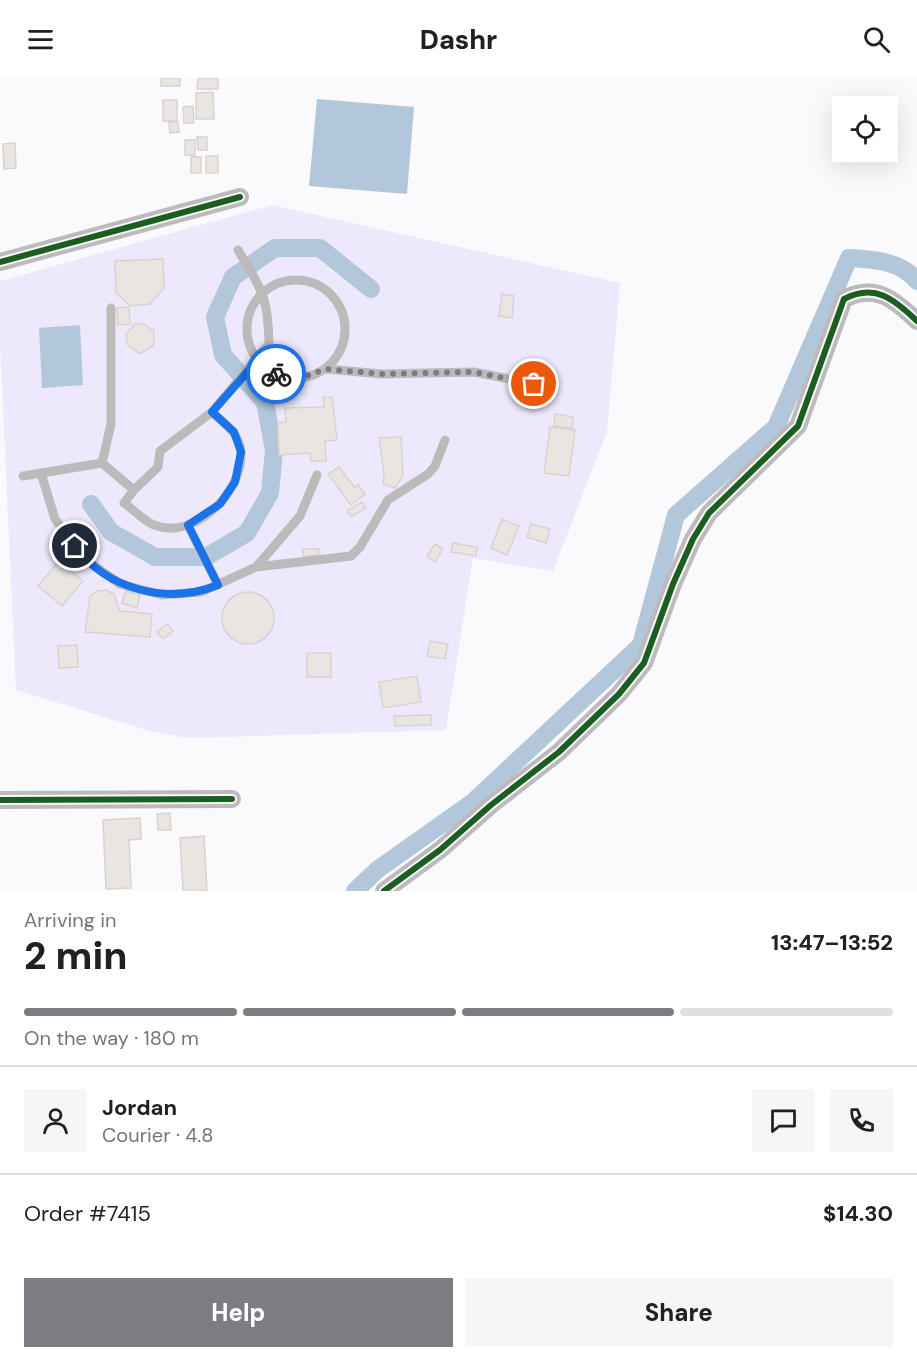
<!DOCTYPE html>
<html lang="en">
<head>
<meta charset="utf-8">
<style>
  :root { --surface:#fff; --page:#f6f6f6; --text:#202124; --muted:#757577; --line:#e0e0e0; --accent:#7e7c82 }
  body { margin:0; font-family:"DM Sans",sans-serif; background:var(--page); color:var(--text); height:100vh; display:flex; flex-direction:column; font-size:22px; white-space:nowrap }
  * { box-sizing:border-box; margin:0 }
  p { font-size:20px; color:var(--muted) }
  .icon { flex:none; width:33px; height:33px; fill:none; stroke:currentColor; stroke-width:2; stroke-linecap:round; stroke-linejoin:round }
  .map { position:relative; height:813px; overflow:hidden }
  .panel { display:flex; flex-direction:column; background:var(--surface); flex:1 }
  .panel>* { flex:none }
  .buttons { position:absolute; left:832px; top:18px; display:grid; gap:12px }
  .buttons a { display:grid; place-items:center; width:66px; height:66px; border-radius:0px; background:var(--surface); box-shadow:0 6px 24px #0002; font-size:30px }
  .pin { position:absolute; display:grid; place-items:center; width:51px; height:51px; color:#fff; margin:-26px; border:3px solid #fff; border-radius:50%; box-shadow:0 2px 6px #0007 }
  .courier { position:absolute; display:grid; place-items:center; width:60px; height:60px; margin:-30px; border:4px solid #1a73e8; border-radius:50%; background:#fff; color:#222; box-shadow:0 2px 8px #0007 }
  .head em { font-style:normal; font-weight:800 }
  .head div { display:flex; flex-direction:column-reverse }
  .head { display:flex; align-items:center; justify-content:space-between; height:102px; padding:0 24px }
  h1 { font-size:39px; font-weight:800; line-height:45px }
  .bar { display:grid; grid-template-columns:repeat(4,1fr); gap:9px 6px; align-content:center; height:72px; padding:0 24px }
  .bar i { height:8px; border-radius:4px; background:var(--line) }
  .bar .selected { background:var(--accent) }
  .bar p { grid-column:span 4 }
  .line { display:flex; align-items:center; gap:15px; padding:0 24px; border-top:2px solid var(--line) }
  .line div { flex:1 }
  .round { display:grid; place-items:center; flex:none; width:63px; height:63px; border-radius:0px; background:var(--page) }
  .button { display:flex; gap:12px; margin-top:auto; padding:12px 24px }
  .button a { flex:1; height:69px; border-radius:0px; background:var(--accent); color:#fff; font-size:24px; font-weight:800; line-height:69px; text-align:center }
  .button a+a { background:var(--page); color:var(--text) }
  header { display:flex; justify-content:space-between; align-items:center; height:78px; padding:0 24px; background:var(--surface); font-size:27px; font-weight:800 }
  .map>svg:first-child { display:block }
</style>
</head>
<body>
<header><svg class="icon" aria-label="menu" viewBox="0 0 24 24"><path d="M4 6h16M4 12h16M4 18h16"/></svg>Dashr<svg class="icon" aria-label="search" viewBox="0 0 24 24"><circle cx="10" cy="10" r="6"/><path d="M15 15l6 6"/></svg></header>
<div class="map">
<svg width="917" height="813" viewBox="0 0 917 813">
  <rect width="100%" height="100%" fill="#faf9fc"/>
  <path fill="#eee8fd" d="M272,127L620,205L607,354L553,493L473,480L446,652L188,660L153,654L16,612L0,265V203Z"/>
  <path fill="#b3c7da" d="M317,21L414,29L407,116L309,108Z
    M80,247L83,307L42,310L39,250Z"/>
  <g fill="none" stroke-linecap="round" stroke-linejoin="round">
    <path stroke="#b3c7da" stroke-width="18" d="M91,426L111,454L155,479H206L247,455L270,415L274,372L265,324L223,277L215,239L233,199L275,170H320L371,211
      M355,813L377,792L473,724L641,567L676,437L776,349L849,180C872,181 901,183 917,203"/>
  </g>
  <path fill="#eae5e0" stroke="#d7d3d2" stroke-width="1.5" d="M161,0H180V8H161Z
    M198,0H218V11H197Z
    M213,14L214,41H196V15Z
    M163,22H177V43H163Z
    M193,28L194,45H184L183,29Z
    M169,44H178L179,54L170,55Z
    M197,59H207V72H198Z
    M185,62H195V78L185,77Z
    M15,65L16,90L4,91L3,66Z
    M206,78H218V95H206Z
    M191,79H201V95H191Z
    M163,181L164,210L150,226L131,228L116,215L115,183Z
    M502,216L514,218L512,240L499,238Z
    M129,229L130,246L118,247L117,230Z
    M135,246H144L154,253V267L140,276L127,266L126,256Z
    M323,319H332L337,362L325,363L326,383H311L310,375L279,377L278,345L286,344L285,330L324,329Z
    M555,336L573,339L572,350L554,348Z
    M550,349L575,352L569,398L544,395Z
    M401,359L403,398L395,410L383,406L384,396L379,360Z
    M339,389L355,410L358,407L365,416L351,427L328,396Z
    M362,424L366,430L351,439L347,433Z
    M502,441L519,448L507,477L491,470Z
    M531,446L550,451L546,465L527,459Z
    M453,465L477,469L476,478L451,474Z
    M435,466L443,471L435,484L427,478Z
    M303,471H319L320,477L303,478Z
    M59,483L83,503L62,528L38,508Z
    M106,512L114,516L120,533L152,536L150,559L85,554L90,518L97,513Z
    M126,513L140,517L137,530L122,525Z
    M222 540a26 26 0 1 1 52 0a26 26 0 1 1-52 0Z
    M167,546L173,553L163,561L157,554Z
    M430,563L448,566L445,581L427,578Z
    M77,567L78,589L59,590L58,568Z
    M307,575H331V599H307Z
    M417,598L421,624L383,630L379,604Z
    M431,637V647L395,648L394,638Z
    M170,735L171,752H158L157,736Z
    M140,740L141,761L129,762L131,810L106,811L103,742Z
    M204,758L207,813H183L180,760Z"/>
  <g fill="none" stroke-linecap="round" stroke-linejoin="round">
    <path stroke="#bdbabb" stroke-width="9" d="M247 251a49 49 0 1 1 98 0a49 49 0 1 1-98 0Z
      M326,291L382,296L474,294L554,310
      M102,385L111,346V230
      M41,395L55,441L85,481L120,506L162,517L201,514L256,489L300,438L317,397
      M23,398L102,385L134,412L158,389L160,373L212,334L269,266C268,218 262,212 238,172
      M134,412L124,425C133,431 144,443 154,447C195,463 243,414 241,374C240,356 224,345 212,334
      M188,447L218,507
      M256,489L351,478L360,469L388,422L428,396L435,388L445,362"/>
    <path stroke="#bdbabb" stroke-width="18" d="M0,184L240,119
      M0,722L232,721
      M384,813L440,772L491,727L559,674L619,616L644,585L673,506L693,461L709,435L798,348L844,221C875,205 894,221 917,243"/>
    <defs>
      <path id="cycleway" d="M0,184L240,119
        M0,722L232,721
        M384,813L440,772L491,727L559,674L619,616L644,585L673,506L693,461L709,435L798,348L844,221C875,205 894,221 917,243"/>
    </defs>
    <use href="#cycleway" stroke="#f9f8fd" stroke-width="10"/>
    <use href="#cycleway" stroke="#1b5e20" stroke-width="6"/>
  </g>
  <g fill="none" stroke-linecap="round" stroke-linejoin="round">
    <path stroke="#7e7c82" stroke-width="6" stroke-dasharray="0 10.8" d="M276,296L304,299L326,291L382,296L474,294L534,306"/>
    <path stroke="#1a73e8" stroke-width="8" d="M75,468C107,512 168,527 218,507L188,447L220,426L235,404L241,374L234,354L212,334L257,283L276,296"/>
  </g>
</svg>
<div class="buttons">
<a><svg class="icon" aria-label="locate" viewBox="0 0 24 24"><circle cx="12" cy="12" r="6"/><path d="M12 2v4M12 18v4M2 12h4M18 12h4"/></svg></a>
</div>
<div class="pin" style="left:534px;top:306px;background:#ea580c"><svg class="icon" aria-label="bag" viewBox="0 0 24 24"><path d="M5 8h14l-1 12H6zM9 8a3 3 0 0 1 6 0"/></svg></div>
<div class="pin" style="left:75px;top:468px;background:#1f2937"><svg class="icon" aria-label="home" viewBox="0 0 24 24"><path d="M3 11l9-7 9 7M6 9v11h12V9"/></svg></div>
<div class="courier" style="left:276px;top:296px"><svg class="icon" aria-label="bike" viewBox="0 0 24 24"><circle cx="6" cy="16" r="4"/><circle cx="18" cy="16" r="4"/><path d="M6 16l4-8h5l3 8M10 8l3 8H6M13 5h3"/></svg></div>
</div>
<section class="panel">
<div class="head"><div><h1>2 min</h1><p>Arriving in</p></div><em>13:47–13:52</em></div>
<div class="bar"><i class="selected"></i><i class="selected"></i><i class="selected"></i><i></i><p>On the way · 180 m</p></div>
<div class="line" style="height:108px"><a class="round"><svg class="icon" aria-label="person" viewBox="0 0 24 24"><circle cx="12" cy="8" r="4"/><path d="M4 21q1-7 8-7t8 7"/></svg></a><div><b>Jordan</b><p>Courier · 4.8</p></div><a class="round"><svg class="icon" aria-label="chat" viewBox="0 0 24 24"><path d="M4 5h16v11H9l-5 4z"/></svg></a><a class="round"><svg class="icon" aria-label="phone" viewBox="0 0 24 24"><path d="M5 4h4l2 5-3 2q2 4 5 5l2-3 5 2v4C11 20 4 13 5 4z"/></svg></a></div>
<div class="line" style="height:78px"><div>Order #7415</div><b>$14.30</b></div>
<div class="button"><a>Help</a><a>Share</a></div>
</section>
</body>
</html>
